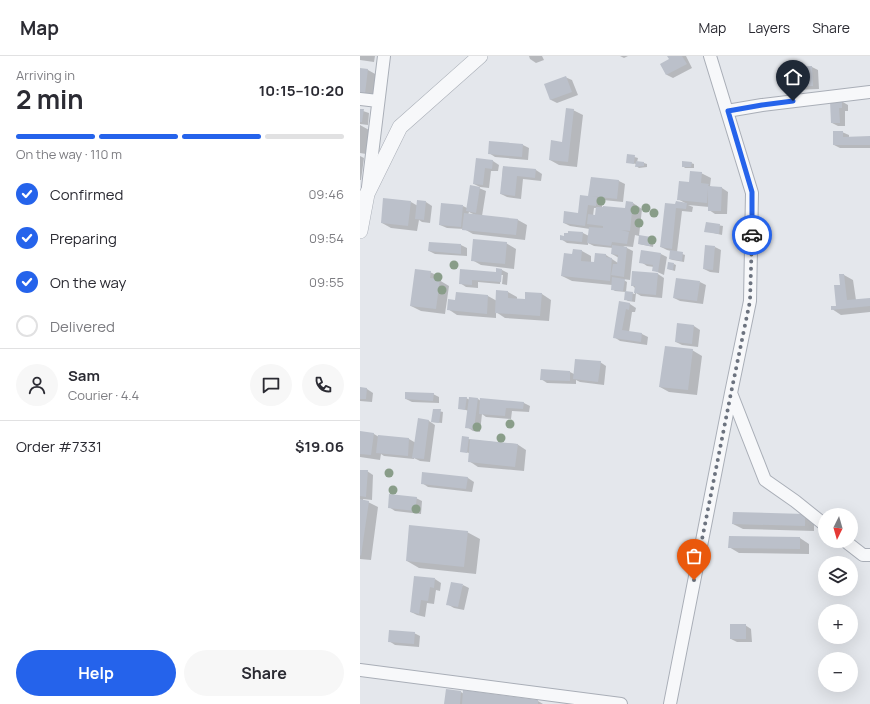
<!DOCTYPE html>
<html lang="en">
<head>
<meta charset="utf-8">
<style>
  :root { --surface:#fff; --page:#f7f7f7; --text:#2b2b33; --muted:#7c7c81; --line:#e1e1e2; --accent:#2563eb }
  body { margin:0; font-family:Manrope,sans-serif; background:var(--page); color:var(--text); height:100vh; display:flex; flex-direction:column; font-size:15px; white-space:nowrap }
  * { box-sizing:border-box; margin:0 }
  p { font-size:13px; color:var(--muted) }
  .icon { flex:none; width:22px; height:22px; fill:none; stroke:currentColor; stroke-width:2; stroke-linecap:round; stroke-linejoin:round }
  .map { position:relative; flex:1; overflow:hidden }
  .drawer { display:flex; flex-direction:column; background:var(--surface); width:360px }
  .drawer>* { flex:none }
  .needle { width:26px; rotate:185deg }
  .controls { position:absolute; left:458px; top:452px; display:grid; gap:8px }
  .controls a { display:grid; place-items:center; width:40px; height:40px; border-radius:50%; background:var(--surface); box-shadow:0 4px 16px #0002; font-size:20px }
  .pin { position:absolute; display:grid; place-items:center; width:34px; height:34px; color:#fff; margin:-41px -17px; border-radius:50% 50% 50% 0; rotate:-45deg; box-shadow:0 0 4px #0007 }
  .pin .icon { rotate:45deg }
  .courier { position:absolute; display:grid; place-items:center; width:40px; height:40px; margin:-20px; border:3px solid #2563eb; border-radius:50%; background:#fff; color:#222; box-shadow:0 1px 5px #0007 }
  .head em { font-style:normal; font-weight:700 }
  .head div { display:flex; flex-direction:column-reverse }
  .head { display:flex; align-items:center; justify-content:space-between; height:68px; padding:0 16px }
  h1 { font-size:26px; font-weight:700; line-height:30px }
  .bar { display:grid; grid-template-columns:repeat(4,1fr); gap:6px 4px; align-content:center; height:48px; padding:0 16px }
  .bar i { height:5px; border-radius:3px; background:var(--line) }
  .bar .current { background:var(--accent) }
  .bar p { grid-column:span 4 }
  .line { display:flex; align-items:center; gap:10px; padding:0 16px; border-top:1px solid var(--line) }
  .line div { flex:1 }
  .round { display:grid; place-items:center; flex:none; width:42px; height:42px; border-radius:21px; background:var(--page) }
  ol { padding:0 16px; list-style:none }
  li { display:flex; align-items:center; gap:12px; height:44px }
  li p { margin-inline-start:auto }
  li .icon { padding:4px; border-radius:50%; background:var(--accent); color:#fff; stroke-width:4 }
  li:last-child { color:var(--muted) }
  li i { width:22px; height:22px; border:2px solid var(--line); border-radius:50% }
  .cta { display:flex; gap:8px; margin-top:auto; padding:8px 16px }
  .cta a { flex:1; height:46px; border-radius:24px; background:var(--accent); color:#fff; font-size:16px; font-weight:700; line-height:46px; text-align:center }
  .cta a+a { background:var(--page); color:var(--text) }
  header { display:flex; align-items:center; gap:24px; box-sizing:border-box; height:56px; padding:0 20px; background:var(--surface); border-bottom:1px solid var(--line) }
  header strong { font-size:19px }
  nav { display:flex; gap:22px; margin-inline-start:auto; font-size:14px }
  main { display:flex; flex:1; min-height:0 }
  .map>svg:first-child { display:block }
</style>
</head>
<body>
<header>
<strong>Map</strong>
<nav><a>Map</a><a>Layers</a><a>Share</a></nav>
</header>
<main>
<section class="drawer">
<div class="head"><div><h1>2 min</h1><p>Arriving in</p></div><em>10:15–10:20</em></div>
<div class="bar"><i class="current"></i><i class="current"></i><i class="current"></i><i></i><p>On the way · 110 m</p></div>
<ol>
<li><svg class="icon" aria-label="check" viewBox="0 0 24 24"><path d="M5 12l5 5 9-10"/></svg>Confirmed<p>09:46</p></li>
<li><svg class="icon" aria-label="check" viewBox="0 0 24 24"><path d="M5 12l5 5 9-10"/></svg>Preparing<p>09:54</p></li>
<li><svg class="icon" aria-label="check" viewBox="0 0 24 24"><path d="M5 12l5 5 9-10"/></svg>On the way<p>09:55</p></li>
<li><i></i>Delivered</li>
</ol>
<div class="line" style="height:72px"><a class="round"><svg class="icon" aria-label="person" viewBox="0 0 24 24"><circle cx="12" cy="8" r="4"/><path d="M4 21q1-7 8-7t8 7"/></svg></a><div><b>Sam</b><p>Courier · 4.4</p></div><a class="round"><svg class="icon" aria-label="chat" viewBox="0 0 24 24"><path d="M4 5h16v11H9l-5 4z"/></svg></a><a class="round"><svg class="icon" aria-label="phone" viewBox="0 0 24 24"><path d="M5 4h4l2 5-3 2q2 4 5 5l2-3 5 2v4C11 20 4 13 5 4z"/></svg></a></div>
<div class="line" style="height:52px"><div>Order #7331</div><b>$19.06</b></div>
<div class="cta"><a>Help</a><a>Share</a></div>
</section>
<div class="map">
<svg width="510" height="648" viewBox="0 0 510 648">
  <rect width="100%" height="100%" fill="#e4e7ec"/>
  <path fill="#0003" fill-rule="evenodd" d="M0,0H15L14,6L0,4Z
    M169,0H182L184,4L176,7L170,3Z
    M260,0H268L264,2Z
    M308,0H326L332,12L313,22L307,19L301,9L310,4Z
    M452,11L458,14L459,33L434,34L428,30L427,12Z
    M0,13L8,14L17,19L14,42L0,40Z
    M205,21L212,24L218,39L197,47L191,44L185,29Z
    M481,45L488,49V55H485V70H478L472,67Z
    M0,54L9,57L8,69L0,68Z
    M213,54L223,59L217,111L199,109L190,104L203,87Z
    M0,69L9,74L6,98L0,97Z
    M482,76L489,79V82L510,81V92H480L474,89Z
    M130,86L163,89L169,92L168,104L135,101L129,97Z
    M267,99L278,102L277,106L284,107L287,108V111L279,112L276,110V108L267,106Z
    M0,100L4,102L1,124H0Z
    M117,103L133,105L139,109L138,115H131L129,132L120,131L114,128Z
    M331,107L334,108V112H325L323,110Z
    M143,111L176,114L182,118L181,125L163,123L161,143L147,141L141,138Z
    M341,117L351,122L350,130L353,132H362L368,136L367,158H355L349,154V151L328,149L333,151L332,156L322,155L317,196L325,199L324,206L313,204L310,203L311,195L307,194L301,191L316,149L325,147L318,143L330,127Z
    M231,122L259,125L265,128L263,146L243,144L242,151L266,153L273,147L282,153L279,180L275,179L273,191L263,190L273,195L270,224L262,223L267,226L266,236L275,238V232L272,229L273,216L298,218L304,222L302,242L281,240L276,237L275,246L268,245L265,243L266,236L255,235L252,233V229L212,225L202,220L213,199L214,194L222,195L231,200V207L235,208L246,199L258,207L259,202L252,198L253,192L234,190L228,187V189L207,187L201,183L205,181L223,177L229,180L230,173L210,170L204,167L219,158L229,142ZM234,152H237L236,160H233Z
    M119,132L126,135L122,160L158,164L167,169L165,184L113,178L104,173L87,172L80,169L103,150L107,152ZM109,156L115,159H108Z
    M51,146L58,150L66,146L72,150L70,167L62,166L59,164L57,175L31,172L22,167Z
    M347,167L363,170L362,179L345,175Z
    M280,180L294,183L293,191L279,188Z
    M70,187L101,189L107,192V200L75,198L69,195Z
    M146,187L156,193L154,213L121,209L112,204Z
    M355,191L361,194L359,217L350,216L344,213Z
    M301,198L307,201L304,219L293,214L294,211L287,210L281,206Z
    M314,208L316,209L315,215L308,213Z
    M101,214L137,217L142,214L148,217L147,229L142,228L143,219H141L140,228L118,226V232L106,231L100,227Z
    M70,216L80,221L79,224L89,230L85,258L61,255L51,250Z
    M484,219L493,224L496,244L510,243V256L481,259L472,253L477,251Z
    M340,226L346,229L343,248L320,245L314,242Z
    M148,236L157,241V243L166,244L182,238L191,244L189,265L145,262L136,256V262L97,259L88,253L96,245L97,237L128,240L137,245Z
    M260,247L270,248L276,252L275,256H272L269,276L282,278L288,281L287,289L260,285L254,281Z
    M318,269L334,270L340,274L338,291L322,289L316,286Z
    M332,294L342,300L337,339L309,336L300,331Z
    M240,306L246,310L244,329L220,326L216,324V328L187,327L181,323V314L210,316L214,318Z
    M0,332L7,333L13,337L12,346L0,345Z
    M73,338L79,341V347L52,346L46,343Z
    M106,342L110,344L118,343L121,345L164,347L170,350L169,356L152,355L151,363L126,361L122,358L120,376L113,375L107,371L109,355L99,352Z
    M74,354L83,356L82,367L72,366Z
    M59,364L69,365L75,369L70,406L60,405L54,402V403L24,400L21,398L20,404L0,401V376L14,378L19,381L49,383L56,387Z
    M103,381L112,384L157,388L166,394L164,415L118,411L109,405V397L101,395Z
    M0,415H7L13,419L12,444L3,443V445L8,446L18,451L11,504L0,503Z
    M108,422L114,426L112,436L68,431L62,427Z
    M56,442L62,445L61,458L35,455L29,451Z
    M445,459L454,465V475L383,473L373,468Z
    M107,476L120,483L116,518L59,512L47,505Z
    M440,482L449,488V498L379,497L369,491Z
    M75,523L81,527L80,535L76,534L74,548L67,547L65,561L57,559L51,556Z
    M103,529L109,532L104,554L94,552L87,548Z
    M385,569L391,573L392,586H377L371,583Z
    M54,577L60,580L59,591L35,589L29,585Z
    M104,635L178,645L183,648H85L101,636L104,638Z"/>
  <path fill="#bbc0ca" d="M307,0H322L327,8L306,19L300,8L309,3Z
    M452,10L453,30L427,31L426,11Z
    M0,12L8,13L5,38L0,37Z
    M206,20L212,36L190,44L184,28Z
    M482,44V52H479L480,67H471L470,45Z
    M206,52L214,53L208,106L189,104L191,84L202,86Z
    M0,53H4L2,66H0Z
    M473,75H483V81L510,80V89H473Z
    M129,85L163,88L162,101L128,98Z
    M267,98L275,99L274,108L266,107Z
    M116,102L133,104L132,113L125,112L123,129L113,128Z
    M276,105L284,106V110L275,111Z
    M322,105L332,106L331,111H322Z
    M143,110L176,113L175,122L157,120L155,140L140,138Z
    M330,115L342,116L341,127L349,128L348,130L362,131L361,155H348V133L347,147L317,144L319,125L329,126Z
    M231,121L259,124L257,143L230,140L237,141L236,150L228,149L225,170L203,167L204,155L218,157L220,139L228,140Z
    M110,129L120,131L116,157L106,155Z
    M23,142L51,145L48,170L21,167Z
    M57,144L66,145L64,164L55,163Z
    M266,145L273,146L270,175L261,174L269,176L267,188L252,186L251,190L227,187L229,171L243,172V170L227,168L228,158L235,159L236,151H243V150L265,152Z
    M316,145L327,147L326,153L316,152L312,193L300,191L305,147L315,148Z
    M81,147L103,149L101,171L79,169Z
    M104,157L158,163L156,179L102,174Z
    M346,166L360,168L359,178L344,176Z
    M208,175L223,176L222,186L200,184V179L204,180V177H208Z
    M279,179L291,181L290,190L278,188Z
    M113,183L147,186L145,208L111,205Z
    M69,186L101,188V198L68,195Z
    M252,189L267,191L264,221L251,219L253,208H257L258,199L251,198Z
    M345,189L355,190L353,214L343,213Z
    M213,193L222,194L221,205L234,206L235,197L246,198V201L252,202L250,225L201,220L204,197L212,198Z
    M281,194L301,197L298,216L292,215L293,209L279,207Z
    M310,194L323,196L322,205L309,203Z
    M308,206L314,207L313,214L307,213Z
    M136,212L142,213L141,226L112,224V229L99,228L100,213L136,216Z
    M55,213L71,215L70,222L80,223L76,253L50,250Z
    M272,215L298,217L296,239L274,237L275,230H271Z
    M479,218H484L487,244L510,242V250L471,254V250H476L474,229H480Z
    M252,221L265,223L263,235L251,234Z
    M316,222L340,225L337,245L313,242Z
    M136,234L148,235V242L165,243V236L182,237L180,260L135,257Z
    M265,235L273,236L272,245L264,244Z
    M96,236L128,239L127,258L87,254L88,243L95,244Z
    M259,245L270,247L269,254L266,253L262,274L282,277L281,286L253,282Z
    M317,267L334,269L332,288L315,286Z
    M305,290L333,293L328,334L299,331Z
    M215,303L241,305L238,326L213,323Z
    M181,313L210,315V325L180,324Z
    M0,331L7,332L6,343H0Z
    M45,336L74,337L73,345L45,343Z
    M99,341H107L105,354L98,353Z
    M109,341L118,342L114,373L105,372Z
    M120,342L164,346L163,353L146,352L145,360L119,358Z
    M73,353H81L79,367L71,366Z
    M58,362L69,364L64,403L52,402Z
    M0,375L14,377L11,399L0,398Z
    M18,379L49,382L48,400L16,397Z
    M102,380L109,381L107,397L100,396Z
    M110,383L158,388L155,411L108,406Z
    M0,414H8L6,441L0,440Z
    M62,416L108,421L106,433L61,428Z
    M29,438L57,441L55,455L28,452Z
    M0,443L9,445L1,500L0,499Z
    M373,456L445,458V470L372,468Z
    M49,469L108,475L104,511L46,505Z
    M369,480L440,481V493L368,492Z
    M54,520L75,522L74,532L70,531L68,545L61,544L59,558L50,556Z
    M91,526L103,528L98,551L86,549Z
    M370,568H386V583H370Z
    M29,574L55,576L54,588L28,586Z
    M86,633L101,635L100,648H84Z
    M103,634L178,644V648H102Z"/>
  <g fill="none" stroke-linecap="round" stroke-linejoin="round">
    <defs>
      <path id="minor" d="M0,43L18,45
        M367,55L402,49L510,36
        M8,131L24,0
        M371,337L405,424L435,445L465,469
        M485,485L503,499H510
        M0,614L261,648
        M310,648L371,337L390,245L392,137L350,0"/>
      <path id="tertiary" d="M0,175L7,138L40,71L120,0"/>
    </defs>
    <use href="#minor" stroke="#a9aeb7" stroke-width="14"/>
    <use href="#tertiary" stroke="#a9aeb7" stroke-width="16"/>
    <use href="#minor" stroke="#f7f8fa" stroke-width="12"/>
    <use href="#tertiary" stroke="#f7f8fa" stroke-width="15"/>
  </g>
  <g fill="#899d89">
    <circle cx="241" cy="145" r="4.5"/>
    <circle cx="286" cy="152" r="4.5"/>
    <circle cx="275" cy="154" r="4.5"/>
    <circle cx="294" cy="157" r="4.5"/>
    <circle cx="279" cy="167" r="4.5"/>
    <circle cx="292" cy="184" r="4.5"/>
    <circle cx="94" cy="209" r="4.5"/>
    <circle cx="78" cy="221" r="4.5"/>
    <circle cx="82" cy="234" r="4.5"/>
    <circle cx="150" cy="368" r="4.5"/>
    <circle cx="117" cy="371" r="4.5"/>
    <circle cx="141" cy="382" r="4.5"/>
    <circle cx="29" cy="417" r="4.5"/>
    <circle cx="33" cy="434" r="4.5"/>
    <circle cx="56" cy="453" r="4.5"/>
  </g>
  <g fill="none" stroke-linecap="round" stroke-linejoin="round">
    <path stroke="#6c737f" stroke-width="4" stroke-dasharray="0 7.2" d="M334,524L371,337L390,245L392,179"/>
    <path stroke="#2563eb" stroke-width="5" d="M392,179V136L368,55L402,49L433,45"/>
  </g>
</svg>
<div class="controls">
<a><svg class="needle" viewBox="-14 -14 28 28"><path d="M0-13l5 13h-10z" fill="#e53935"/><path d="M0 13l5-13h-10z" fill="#7c7c81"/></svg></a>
<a><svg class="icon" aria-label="layers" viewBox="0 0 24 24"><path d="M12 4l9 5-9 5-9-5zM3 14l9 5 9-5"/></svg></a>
<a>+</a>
<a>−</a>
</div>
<div class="pin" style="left:334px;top:524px;background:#ea580c"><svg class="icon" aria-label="bag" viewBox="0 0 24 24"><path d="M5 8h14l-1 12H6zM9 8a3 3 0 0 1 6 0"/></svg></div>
<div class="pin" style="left:433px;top:45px;background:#1f2937"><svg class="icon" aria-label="home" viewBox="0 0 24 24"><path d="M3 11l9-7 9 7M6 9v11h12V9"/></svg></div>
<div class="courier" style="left:392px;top:179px"><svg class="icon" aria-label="car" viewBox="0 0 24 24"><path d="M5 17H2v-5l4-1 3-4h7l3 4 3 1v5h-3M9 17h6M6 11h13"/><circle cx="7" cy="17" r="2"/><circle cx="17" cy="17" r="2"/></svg></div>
</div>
</main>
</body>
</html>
